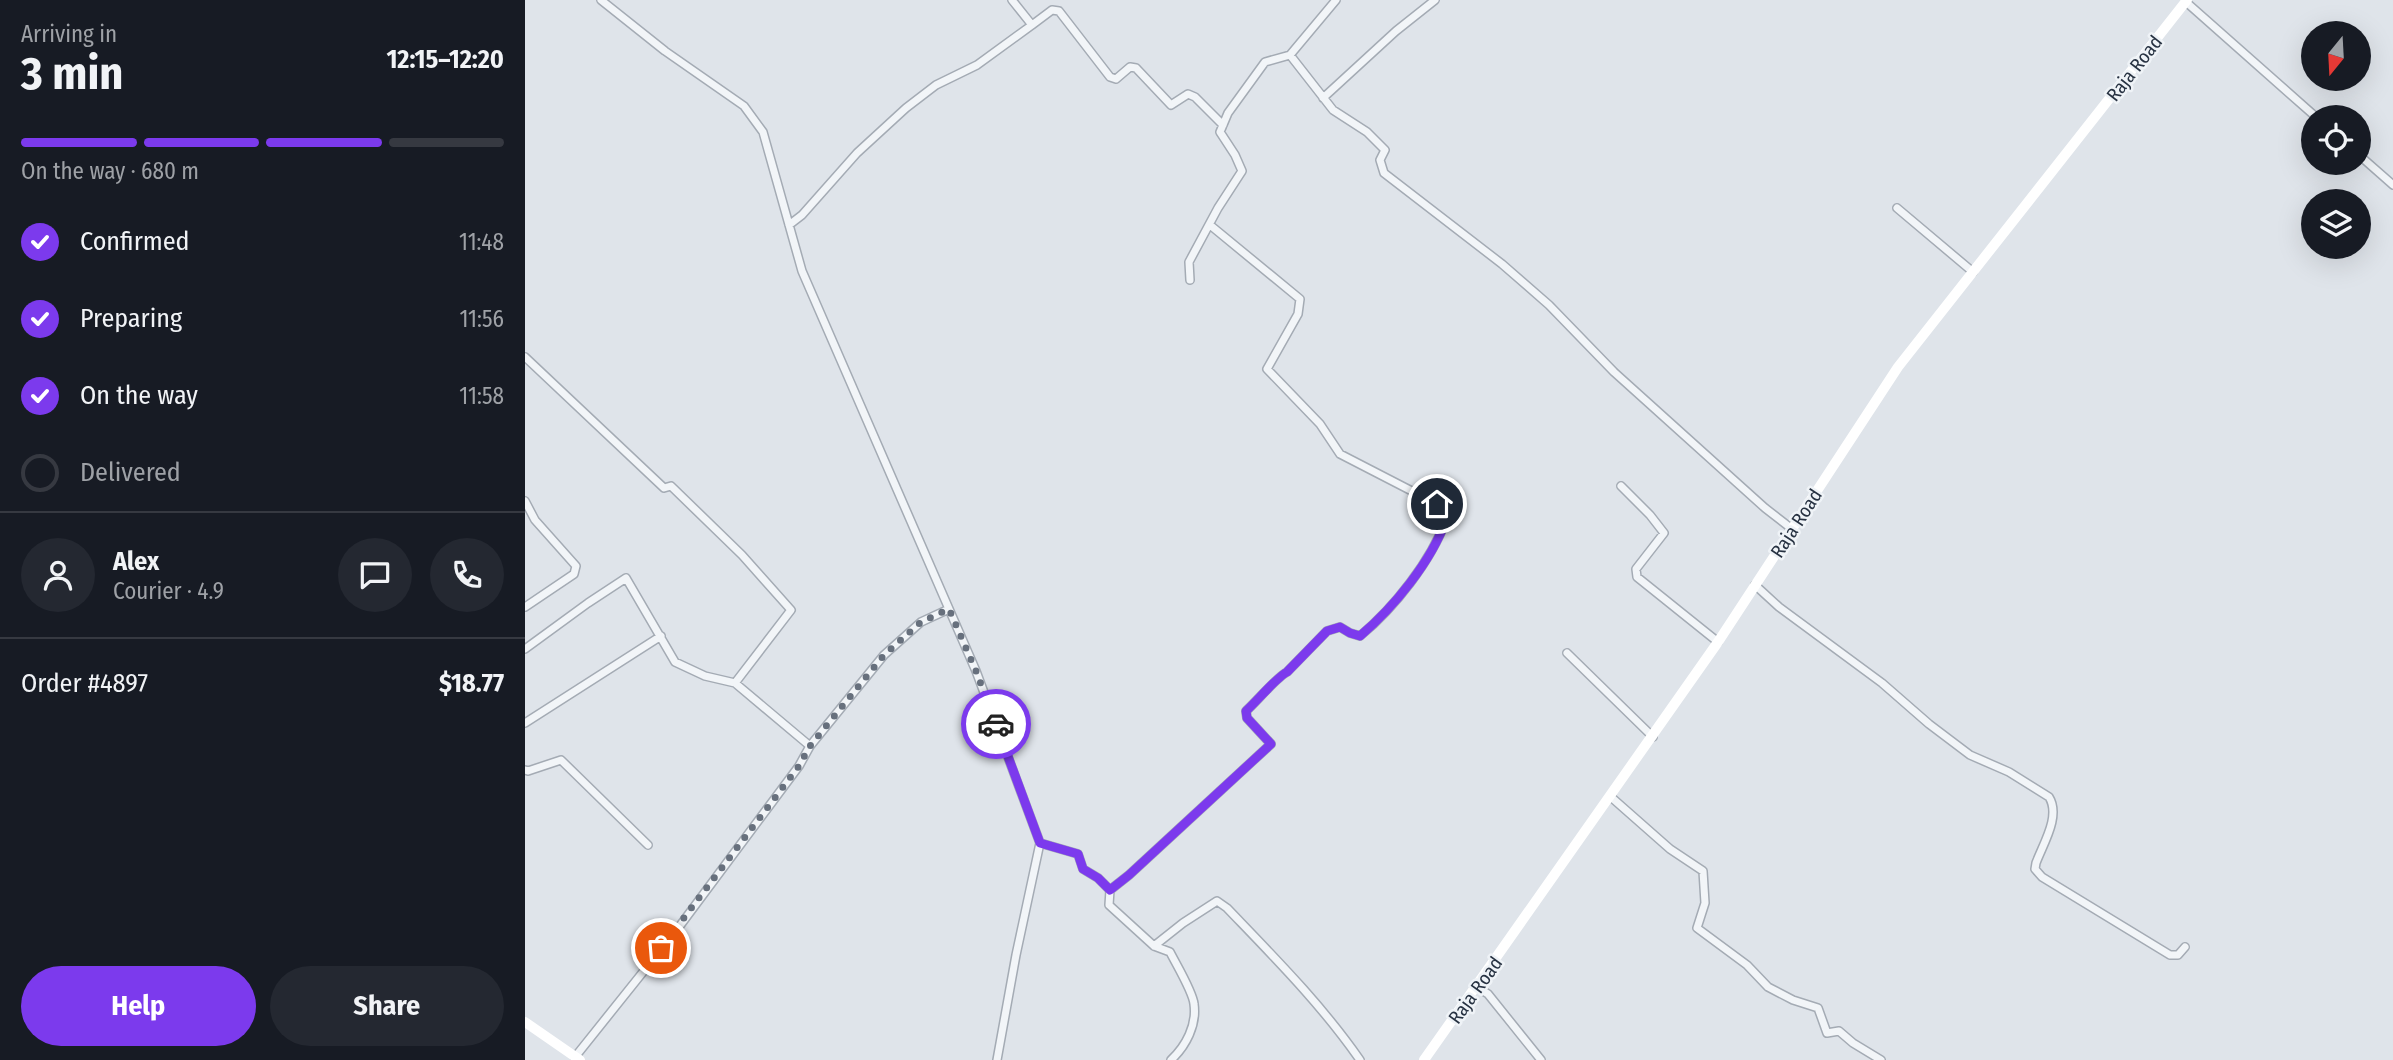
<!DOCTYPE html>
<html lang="en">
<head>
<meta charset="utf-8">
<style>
  :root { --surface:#171b24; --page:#242831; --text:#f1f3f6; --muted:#9ea1a6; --line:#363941; --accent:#7c3aed }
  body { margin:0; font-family:"Fira Sans Condensed",sans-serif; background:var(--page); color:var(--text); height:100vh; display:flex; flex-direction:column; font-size:26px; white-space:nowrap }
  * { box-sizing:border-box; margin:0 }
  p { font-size:23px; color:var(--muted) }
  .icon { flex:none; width:38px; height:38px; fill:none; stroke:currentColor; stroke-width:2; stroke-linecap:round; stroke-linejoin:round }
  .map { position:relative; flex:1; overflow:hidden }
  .details { display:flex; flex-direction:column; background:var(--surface); width:525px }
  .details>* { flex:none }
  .needle { width:46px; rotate:198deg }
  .fabs { position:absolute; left:1776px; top:21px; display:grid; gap:14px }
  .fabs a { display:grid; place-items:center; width:70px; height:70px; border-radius:50%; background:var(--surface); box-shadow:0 7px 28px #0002; font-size:35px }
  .pin { position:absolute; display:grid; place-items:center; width:60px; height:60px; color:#fff; margin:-30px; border:4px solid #fff; border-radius:50%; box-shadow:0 2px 7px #0007 }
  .courier { position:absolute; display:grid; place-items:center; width:70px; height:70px; margin:-35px; border:5px solid #7c3aed; border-radius:50%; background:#fff; color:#222; box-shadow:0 2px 9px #0007 }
  .head em { font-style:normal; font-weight:700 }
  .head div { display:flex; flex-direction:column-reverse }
  .head { display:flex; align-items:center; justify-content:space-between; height:119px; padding:0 21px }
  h1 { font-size:46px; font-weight:700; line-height:52px }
  .bar { display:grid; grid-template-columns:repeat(4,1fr); gap:10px 7px; align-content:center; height:84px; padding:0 21px }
  .bar i { height:9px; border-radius:5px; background:var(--line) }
  .bar .current { background:var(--accent) }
  .bar p { grid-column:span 4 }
  .line { display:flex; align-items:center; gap:18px; padding:0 21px; border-top:2px solid var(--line) }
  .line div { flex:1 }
  .round { display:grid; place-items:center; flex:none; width:74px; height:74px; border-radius:37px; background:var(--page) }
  ol { padding:0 21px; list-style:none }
  li { display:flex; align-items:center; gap:21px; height:77px }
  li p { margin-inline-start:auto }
  li .icon { padding:7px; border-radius:50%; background:var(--accent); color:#fff; stroke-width:4 }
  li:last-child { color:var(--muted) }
  li i { width:38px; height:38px; border:4px solid var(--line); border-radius:50% }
  .cta { display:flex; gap:14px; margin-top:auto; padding:14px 21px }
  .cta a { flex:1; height:80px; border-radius:42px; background:var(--accent); color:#fff; font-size:28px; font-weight:700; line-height:80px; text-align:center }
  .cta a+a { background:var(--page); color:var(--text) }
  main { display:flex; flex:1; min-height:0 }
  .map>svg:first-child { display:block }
</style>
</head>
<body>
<main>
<section class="details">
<div class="head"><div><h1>3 min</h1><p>Arriving in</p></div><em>12:15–12:20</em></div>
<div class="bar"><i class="current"></i><i class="current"></i><i class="current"></i><i></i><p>On the way · 680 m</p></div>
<ol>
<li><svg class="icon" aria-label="check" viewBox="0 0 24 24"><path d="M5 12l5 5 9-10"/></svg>Confirmed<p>11:48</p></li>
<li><svg class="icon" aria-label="check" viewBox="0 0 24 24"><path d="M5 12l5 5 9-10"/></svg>Preparing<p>11:56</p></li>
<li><svg class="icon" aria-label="check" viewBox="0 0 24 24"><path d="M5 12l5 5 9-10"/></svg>On the way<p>11:58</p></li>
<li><i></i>Delivered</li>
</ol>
<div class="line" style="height:126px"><a class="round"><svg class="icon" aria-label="person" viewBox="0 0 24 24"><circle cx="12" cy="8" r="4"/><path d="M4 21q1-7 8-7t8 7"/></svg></a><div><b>Alex</b><p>Courier · 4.9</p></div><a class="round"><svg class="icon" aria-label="chat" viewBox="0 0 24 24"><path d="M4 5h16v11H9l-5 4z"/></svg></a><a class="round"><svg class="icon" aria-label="phone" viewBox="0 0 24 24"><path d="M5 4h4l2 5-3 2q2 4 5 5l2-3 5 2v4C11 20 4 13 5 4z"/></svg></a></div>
<div class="line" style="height:91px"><div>Order #4897</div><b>$18.77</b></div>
<div class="cta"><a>Help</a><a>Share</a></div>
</section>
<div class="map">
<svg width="1868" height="1060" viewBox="0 0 1868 1060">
  <rect width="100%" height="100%" fill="#dfe4ea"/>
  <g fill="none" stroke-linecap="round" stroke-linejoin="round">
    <defs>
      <path id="street" d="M76,0L140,51L219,106L238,132L277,271L451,671L515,843L491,955L472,1060
        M1661,2L1791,117
        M507,25L527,10L534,11L585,77L591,79L605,67L611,68L646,105L663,94L670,97L698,125
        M765,55L811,0
        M798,98L871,31L910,0
        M1834,155L1868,185
        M1372,208L1448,272
        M264,225L277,215L332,153L381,108L411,85L452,65L507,25L487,0
        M665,280L664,262L693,208L717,171L710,155L695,132L703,113L740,62L765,55L808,110L842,132L860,150L855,160L859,173L977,264L1024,305L1089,372L1240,508L1267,529
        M0,357L139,488L146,486L217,555L266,610L210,683
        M1096,486L1125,515L1139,533L1111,569L1112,577L1193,642
        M0,501L10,520L51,566L49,574L0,607
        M1230,585L1254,607L1357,683L1404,724L1445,755L1484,772L1524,797C1536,816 1518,844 1511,863L1510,869L1517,877L1645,955H1653L1660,947
        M0,649L63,603L101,578L150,662L180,676L210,683L285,746
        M1042,653L1128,737
        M0,723L136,636
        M0,770L3,771L36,760L123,845
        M1086,797L1145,849L1178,871L1180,903L1172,928L1222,965L1243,987L1268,1000L1293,1008L1302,1033L1314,1031L1328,1043L1356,1060
        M515,843L553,854L558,869L573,878L585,890L584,905L629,946L645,952C651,964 668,992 669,1004C672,1025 661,1046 646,1060
        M585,890L604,875L746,744L722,718L721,711C731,702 753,676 762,672L802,631L815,627L825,633L835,636C869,608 906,561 921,520L912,504L815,454L795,424L742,369L773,314L775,299L685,225
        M629,946L658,923L692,901L702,908C749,957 796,1004 835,1060
        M952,987L963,994L1016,1060
        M50,1057L154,927L274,766L285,746L359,655L396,622L424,609"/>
    </defs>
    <use href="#street" stroke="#a4abb4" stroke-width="10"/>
    <use href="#street" stroke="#f2f5f8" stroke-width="7"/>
    <path stroke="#fff" stroke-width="10" d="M0,1022L55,1060
      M899,1060L1193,642L1373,367L1662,0"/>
  </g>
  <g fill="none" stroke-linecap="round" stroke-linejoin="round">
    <path stroke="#67707d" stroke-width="7" stroke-dasharray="0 12.6" d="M136,948L274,766L285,746L359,655L396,622L424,609L451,671L471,724"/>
    <path stroke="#7c3aed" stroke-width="9" d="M471,724L515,843L553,854L558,869L573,878L585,890L604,875L746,744L722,718L721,711C731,702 753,676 762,672L802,631L815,627L825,633L835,636C869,607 906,562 921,520L912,504"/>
  </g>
  <g text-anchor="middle" stroke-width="5" stroke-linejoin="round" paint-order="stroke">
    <g font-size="19" fill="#273242" stroke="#eff3f7">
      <text transform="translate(1609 68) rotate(-52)" y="7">Raja Road</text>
      <text transform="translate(1271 523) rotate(-57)" y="7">Raja Road</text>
      <text transform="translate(950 990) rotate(-54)" y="7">Raja Road</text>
    </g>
  </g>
</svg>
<div class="fabs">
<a><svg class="needle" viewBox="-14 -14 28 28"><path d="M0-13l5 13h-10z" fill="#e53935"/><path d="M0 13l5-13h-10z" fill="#9ea1a6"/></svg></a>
<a><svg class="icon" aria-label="locate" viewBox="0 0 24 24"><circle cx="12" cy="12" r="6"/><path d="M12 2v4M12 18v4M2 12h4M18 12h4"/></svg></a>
<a><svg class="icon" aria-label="layers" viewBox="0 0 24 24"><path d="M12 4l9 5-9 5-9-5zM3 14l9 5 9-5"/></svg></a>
</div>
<div class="pin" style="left:136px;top:948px;background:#ea580c"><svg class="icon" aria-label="bag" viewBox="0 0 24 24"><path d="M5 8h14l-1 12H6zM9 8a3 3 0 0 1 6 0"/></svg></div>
<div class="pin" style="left:912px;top:504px;background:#1f2937"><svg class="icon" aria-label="home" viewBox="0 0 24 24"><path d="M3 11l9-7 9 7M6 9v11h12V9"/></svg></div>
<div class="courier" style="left:471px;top:724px"><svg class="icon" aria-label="car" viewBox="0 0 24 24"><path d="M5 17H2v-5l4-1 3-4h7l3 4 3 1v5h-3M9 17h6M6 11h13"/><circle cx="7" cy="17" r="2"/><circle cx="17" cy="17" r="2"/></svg></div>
</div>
</main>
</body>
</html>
